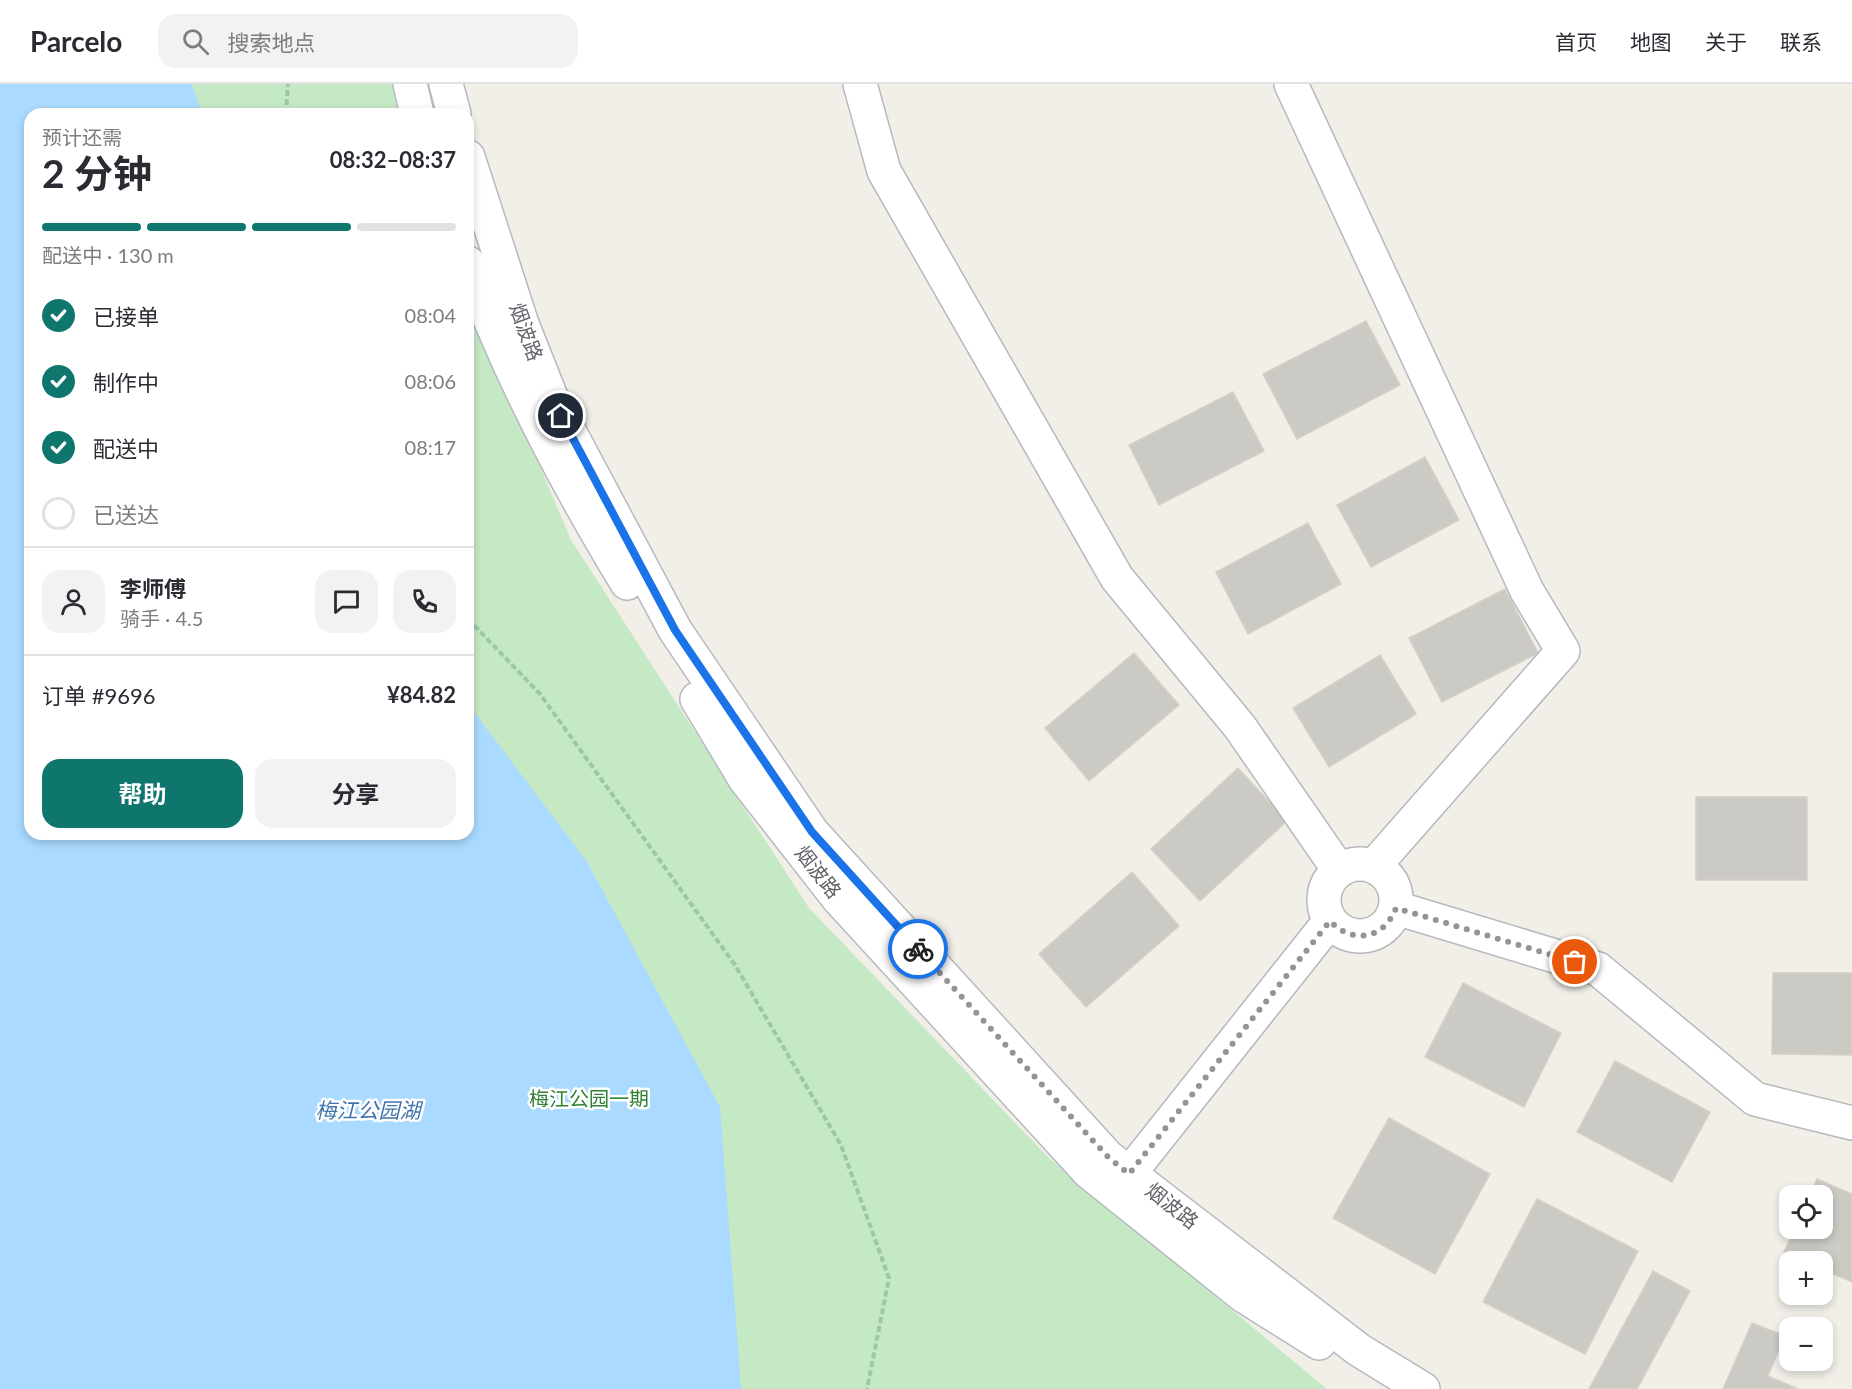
<!DOCTYPE html>
<html lang="zh">
<head>
<meta charset="utf-8">
<style>
  :root { --surface:#fff; --page:#f2f2f3; --text:#2b2b33; --muted:#7c7c81; --line:#e1e1e2; --accent:#0f766e }
  body { margin:0; font-family:Lato,"Noto Sans SC",sans-serif; background:var(--page); color:var(--text); height:100vh; display:flex; flex-direction:column; font-size:22px; white-space:nowrap }
  * { box-sizing:border-box; margin:0 }
  p { font-size:20px; color:var(--muted) }
  .icon { flex:none; width:33px; height:33px; fill:none; stroke:currentColor; stroke-width:2; stroke-linecap:round; stroke-linejoin:round }
  .map { position:relative; flex:1; overflow:hidden }
  .details { position:absolute; left:24px; top:24px; width:450px; height:732px; display:flex; flex-direction:column; background:var(--surface); border-radius:18px; box-shadow:0 3px 9px #0003 }
  .details>* { flex:none }
  .tools { position:absolute; left:1779px; top:1101px; display:grid; gap:12px }
  .tools a { display:grid; place-items:center; width:54px; height:54px; border-radius:12px; background:var(--surface); box-shadow:0 3px 9px #0003; font-size:30px }
  .pin { position:absolute; display:grid; place-items:center; width:51px; height:51px; color:#fff; margin:-26px; border:3px solid #fff; border-radius:50%; box-shadow:0 2px 6px #0007 }
  .courier { position:absolute; display:grid; place-items:center; width:60px; height:60px; margin:-30px; border:4px solid #1a73e8; border-radius:50%; background:#fff; color:#222; box-shadow:0 2px 8px #0007 }
  .overview em { font-style:normal; font-weight:700 }
  .overview div { display:flex; flex-direction:column-reverse }
  .overview { display:flex; align-items:center; justify-content:space-between; height:102px; padding:0 18px }
  h1 { font-size:39px; font-weight:700; line-height:45px }
  .bar { display:grid; grid-template-columns:repeat(4,1fr); gap:9px 6px; align-content:center; height:72px; padding:0 18px }
  .bar i { height:8px; border-radius:4px; background:var(--line) }
  .bar .current { background:var(--accent) }
  .bar p { grid-column:span 4 }
  .line { display:flex; align-items:center; gap:15px; padding:0 18px; border-top:2px solid var(--line) }
  .line div { flex:1 }
  .round { display:grid; place-items:center; flex:none; width:63px; height:63px; border-radius:18px; background:var(--page) }
  ol { padding:0 18px; list-style:none }
  li { display:flex; align-items:center; gap:18px; height:66px }
  li p { margin-inline-start:auto }
  li .icon { padding:6px; border-radius:50%; background:var(--accent); color:#fff; stroke-width:4 }
  li:last-child { color:var(--muted) }
  li i { width:33px; height:33px; border:3px solid var(--line); border-radius:50% }
  .action { display:flex; gap:12px; margin-top:auto; padding:12px 18px }
  .action a { flex:1; height:69px; border-radius:18px; background:var(--accent); color:#fff; font-size:24px; font-weight:700; line-height:69px; text-align:center }
  .action a+a { background:var(--page); color:var(--text) }
  header { display:flex; align-items:center; gap:36px; box-sizing:border-box; height:84px; padding:0 30px; background:var(--surface); border-bottom:2px solid var(--line) }
  header strong { font-size:28px }
  nav { display:flex; gap:33px; margin-inline-start:auto; font-size:21px }
  .search { width:420px; height:54px; background:var(--page); display:flex; align-items:center; gap:15px; box-sizing:border-box; padding:0 21px; border-radius:18px; color:var(--muted); font-size:22px }
  .map>svg:first-child { display:block }
</style>
</head>
<body>
<header>
<strong>Parcelo</strong>
<div class="search"><svg class="icon" aria-label="search" viewBox="0 0 24 24"><circle cx="10" cy="10" r="6"/><path d="M15 15l6 6"/></svg>搜索地点</div>
<nav><a>首页</a><a>地图</a><a>关于</a><a>联系</a></nav>
</header>
<div class="map">
<svg width="1852" height="1305" viewBox="0 0 1852 1305">
  <rect width="100%" height="100%" fill="#f1efe8"/>
  <path fill="#c5e8c5" d="M0,0H394L402,30H30V750H468V212L571,456L809,824L1049,1074L1327,1305H0Z"/>
  <path fill="#aadaff" d="M0,0H192L202,30H30V750H468V620L587,778L720,1023L741,1305H0Z"/>
  <path fill="#cccac5" stroke="#d6d1c6" stroke-width="1.5" d="M1366,237L1400,301L1297,355L1263,290Z
    M1233,308L1264,367L1159,421L1129,361Z
    M1425,373L1459,436L1371,483L1337,421Z
    M1308,439L1341,500L1248,550L1216,488Z
    M1505,505L1538,569L1442,618L1409,554Z
    M1134,569L1179,621L1089,697L1045,644Z
    M1380,571L1416,630L1329,683L1293,624Z
    M1238,684L1287,737L1200,817L1151,765Z
    M1696,713H1807V796H1696Z
    M1132,788L1179,842L1086,923L1039,870Z
    M1773,889H1852V971L1772,970Z
    M1463,899L1561,949L1524,1023L1425,973Z
    M1615,977L1710,1028L1672,1098L1577,1048Z
    M1389,1034L1490,1090L1435,1190L1333,1134Z
    M1817,1095L1852,1110V1198L1822,1185V1178H1806L1784,1168L1795,1144H1822V1112H1810Z
    M1537,1115L1638,1167L1585,1270L1483,1218Z
    M1653,1187L1690,1207L1637,1305H1589Z
    M1752,1239L1785,1252L1768,1292L1798,1305H1723Z"/>
  <g fill="none" stroke-linecap="round" stroke-linejoin="round">
    <defs>
      <path id="street" d="M860,0L884,87L1117,494L1240,643L1339,786
        M1291,0L1527,507L1563,567L1374,782
        M1324 816a36 36 0 1 1 72 0a36 36 0 1 1-72 0Z
        M1396,824L1598,885L1755,1015L1852,1039
        M1129,1090L1330,837"/>
      <path id="secondary" d="M410,0L417,30
        M446,0L454,30
        M468,73L522,240L551,313L675,546L812,748L1108,1073L1359,1266L1423,1305
        M468,179C509,291 565,397 627,499
        M697,615L745,695L838,814L1089,1088L1244,1212L1319,1259"/>
    </defs>
    <use href="#street" stroke="#b5b8bc" stroke-width="36"/>
    <use href="#secondary" stroke="#b6babf" stroke-width="36"/>
    <path stroke="#9cc7a9" stroke-width="4" stroke-dasharray="6 3" stroke-linecap="butt" d="M286,30L288,0
      M468,535L540,610L735,881L841,1061L889,1194L867,1305"/>
    <use href="#street" stroke="#fff" stroke-width="33"/>
    <use href="#secondary" stroke="#fff" stroke-width="33"/>
  </g>
  <g fill="none" stroke-linecap="round" stroke-linejoin="round">
    <path stroke="#929495" stroke-width="6" stroke-dasharray="0 10.8" d="M918,865L1108,1073L1129,1090L1330,837C1353,861 1384,855 1396,824L1575,878"/>
    <path stroke="#1a73e8" stroke-width="8" d="M561,332L675,546L812,748L918,865"/>
  </g>
  <g text-anchor="middle" stroke-width="5" stroke-linejoin="round" paint-order="stroke">
    <g font-size="20" fill="#5f6368" stroke="#fff">
      <text transform="translate(526 248) rotate(70)" y="7">烟波路</text>
      <text transform="translate(818 788) rotate(52)" y="7">烟波路</text>
      <text transform="translate(1172 1122) rotate(38)" y="7">烟波路</text>
    </g>
    <g font-size="20" fill="#348238" stroke="#fff">
      <text x="589" y="1022">梅江公园一期</text>
    </g>
    <g font-size="21" font-style="italic" fill="#4174aa" stroke="#fff">
      <text x="368" y="1034">梅江公园湖</text>
    </g>
  </g>
</svg>
<div class="tools">
<a><svg class="icon" aria-label="locate" viewBox="0 0 24 24"><circle cx="12" cy="12" r="6"/><path d="M12 2v4M12 18v4M2 12h4M18 12h4"/></svg></a>
<a>+</a>
<a>−</a>
</div>
<div class="pin" style="left:1575px;top:878px;background:#ea580c"><svg class="icon" aria-label="bag" viewBox="0 0 24 24"><path d="M5 8h14l-1 12H6zM9 8a3 3 0 0 1 6 0"/></svg></div>
<div class="pin" style="left:561px;top:332px;background:#1f2937"><svg class="icon" aria-label="home" viewBox="0 0 24 24"><path d="M3 11l9-7 9 7M6 9v11h12V9"/></svg></div>
<div class="courier" style="left:918px;top:865px"><svg class="icon" aria-label="bike" viewBox="0 0 24 24"><circle cx="6" cy="16" r="4"/><circle cx="18" cy="16" r="4"/><path d="M6 16l4-8h5l3 8M10 8l3 8H6M13 5h3"/></svg></div>
<section class="details">
<div class="overview"><div><h1>2 分钟</h1><p>预计还需</p></div><em>08:32–08:37</em></div>
<div class="bar"><i class="current"></i><i class="current"></i><i class="current"></i><i></i><p>配送中 · 130 m</p></div>
<ol>
<li><svg class="icon" aria-label="check" viewBox="0 0 24 24"><path d="M5 12l5 5 9-10"/></svg>已接单<p>08:04</p></li>
<li><svg class="icon" aria-label="check" viewBox="0 0 24 24"><path d="M5 12l5 5 9-10"/></svg>制作中<p>08:06</p></li>
<li><svg class="icon" aria-label="check" viewBox="0 0 24 24"><path d="M5 12l5 5 9-10"/></svg>配送中<p>08:17</p></li>
<li><i></i>已送达</li>
</ol>
<div class="line" style="height:108px"><a class="round"><svg class="icon" aria-label="person" viewBox="0 0 24 24"><circle cx="12" cy="8" r="4"/><path d="M4 21q1-7 8-7t8 7"/></svg></a><div><b>李师傅</b><p>骑手 · 4.5</p></div><a class="round"><svg class="icon" aria-label="chat" viewBox="0 0 24 24"><path d="M4 5h16v11H9l-5 4z"/></svg></a><a class="round"><svg class="icon" aria-label="phone" viewBox="0 0 24 24"><path d="M5 4h4l2 5-3 2q2 4 5 5l2-3 5 2v4C11 20 4 13 5 4z"/></svg></a></div>
<div class="line" style="height:78px"><div>订单 #9696</div><b>¥84.82</b></div>
<div class="action"><a>帮助</a><a>分享</a></div>
</section>
</div>
</body>
</html>
